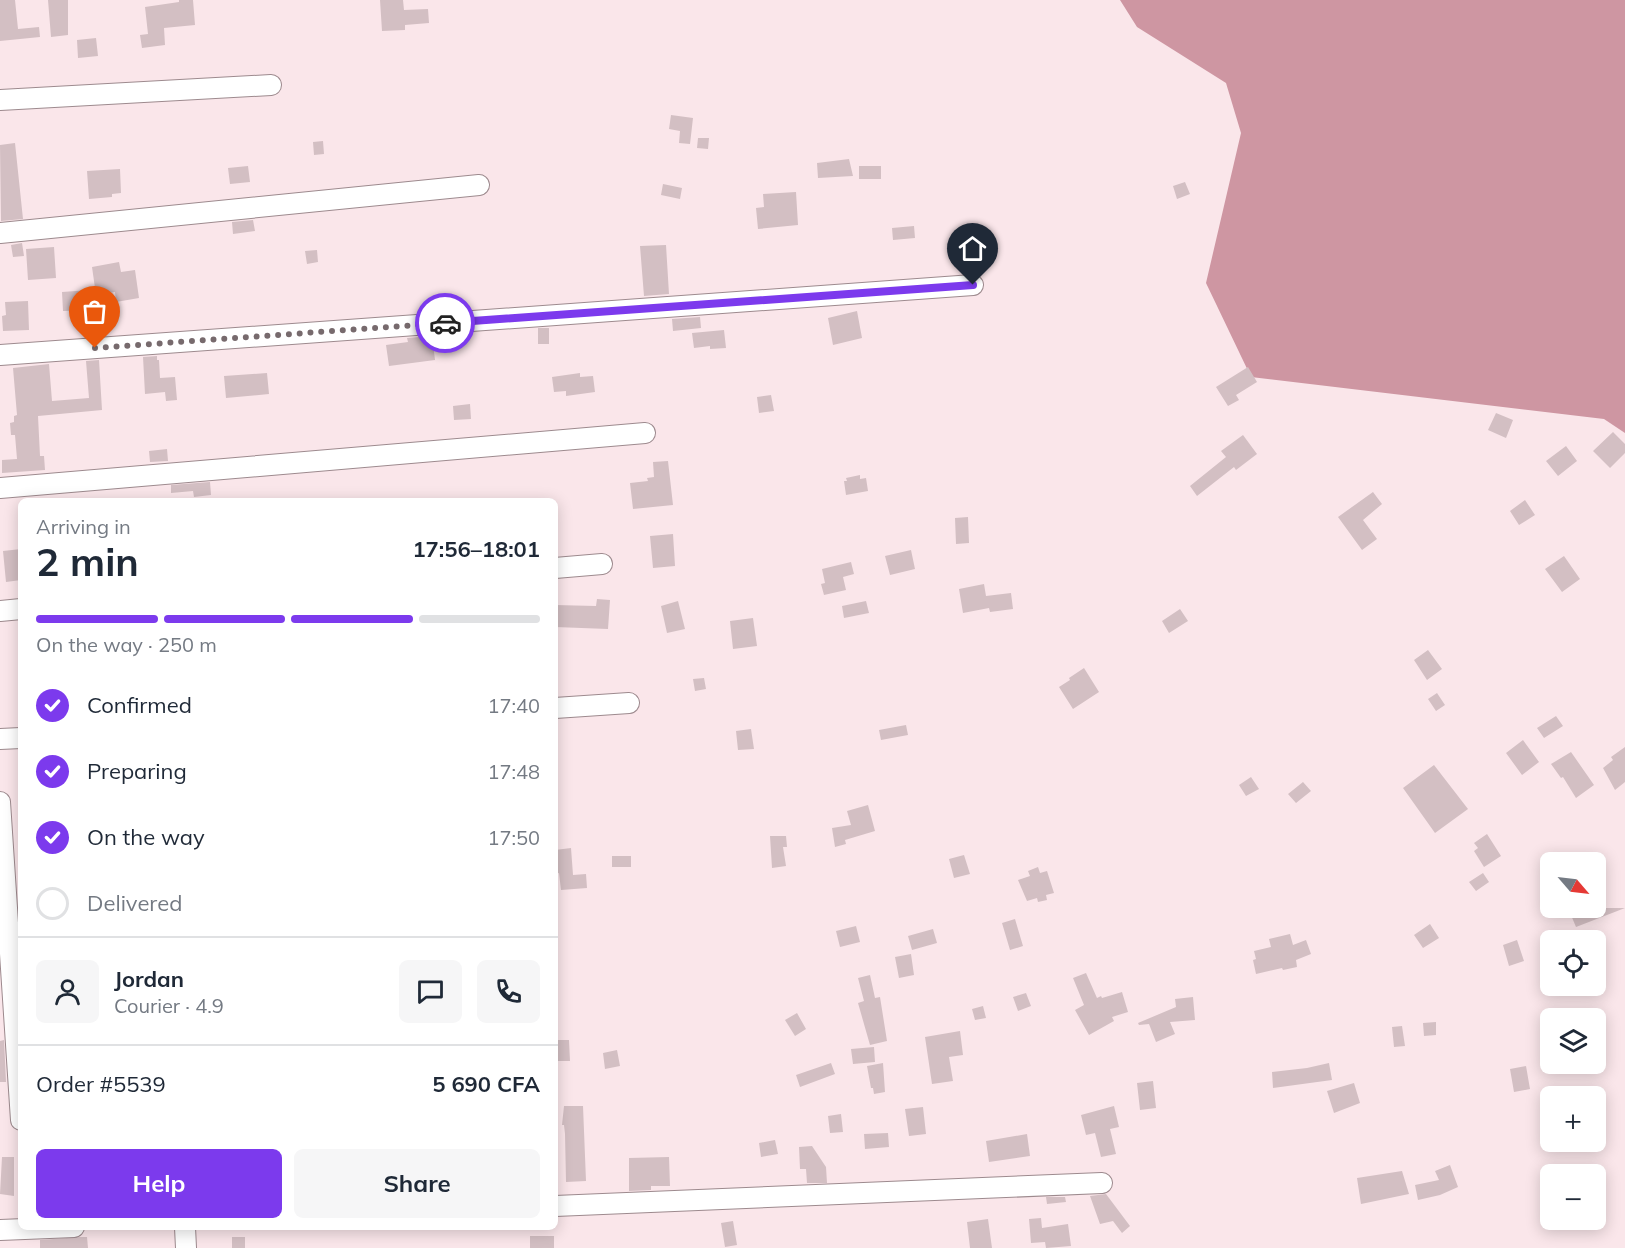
<!DOCTYPE html>
<html lang="en">
<head>
<meta charset="utf-8">
<style>
  :root { --surface:#fff; --page:#f6f6f7; --text:#1f2937; --muted:#747a83; --line:#e0e1e3; --accent:#7c3aed }
  body { margin:0; font-family:Mulish,sans-serif; background:var(--page); color:var(--text); height:100vh; display:flex; flex-direction:column; font-size:22px; white-space:nowrap }
  * { box-sizing:border-box; margin:0 }
  p { font-size:20px; color:var(--muted) }
  .icon { flex:none; width:33px; height:33px; fill:none; stroke:currentColor; stroke-width:2; stroke-linecap:round; stroke-linejoin:round }
  .map { position:relative; flex:1; overflow:hidden }
  .details { position:absolute; left:18px; top:498px; width:540px; height:732px; display:flex; flex-direction:column; background:var(--surface); border-radius:9px; box-shadow:0 3px 15px #0003 }
  .details>* { flex:none }
  .needle { width:39px; rotate:118deg }
  .fabs { position:absolute; left:1540px; top:852px; display:grid; gap:12px }
  .fabs a { display:grid; place-items:center; width:66px; height:66px; border-radius:9px; background:var(--surface); box-shadow:0 3px 15px #0003; font-size:30px }
  .pin { position:absolute; display:grid; place-items:center; width:51px; height:51px; color:#fff; margin:-62px -26px; border-radius:50% 50% 50% 0; rotate:-45deg; box-shadow:0 0 6px #0007 }
  .pin .icon { rotate:45deg }
  .courier { position:absolute; display:grid; place-items:center; width:60px; height:60px; margin:-30px; border:4px solid #7c3aed; border-radius:50%; background:#fff; color:#222; box-shadow:0 2px 8px #0007 }
  .overview em { font-style:normal; font-weight:700 }
  .overview div { display:flex; flex-direction:column-reverse }
  .overview { display:flex; align-items:center; justify-content:space-between; height:102px; padding:0 18px }
  h1 { font-size:39px; font-weight:700; line-height:45px }
  .bar { display:grid; grid-template-columns:repeat(4,1fr); gap:9px 6px; align-content:center; height:72px; padding:0 18px }
  .bar i { height:8px; border-radius:4px; background:var(--line) }
  .bar .current { background:var(--accent) }
  .bar p { grid-column:span 4 }
  .line { display:flex; align-items:center; gap:15px; padding:0 18px; border-top:2px solid var(--line) }
  .line div { flex:1 }
  .round { display:grid; place-items:center; flex:none; width:63px; height:63px; border-radius:9px; background:var(--page) }
  ol { padding:0 18px; list-style:none }
  li { display:flex; align-items:center; gap:18px; height:66px }
  li p { margin-inline-start:auto }
  li .icon { padding:6px; border-radius:50%; background:var(--accent); color:#fff; stroke-width:4 }
  li:last-child { color:var(--muted) }
  li i { width:33px; height:33px; border:3px solid var(--line); border-radius:50% }
  .cta { display:flex; gap:12px; margin-top:auto; padding:12px 18px }
  .cta a { flex:1; height:69px; border-radius:9px; background:var(--accent); color:#fff; font-size:24px; font-weight:700; line-height:69px; text-align:center }
  .cta a+a { background:var(--page); color:var(--text) }
  .map>svg:first-child { display:block }
</style>
</head>
<body>
<div class="map">
<svg width="1625" height="1248" viewBox="0 0 1625 1248">
  <rect width="100%" height="100%" fill="#fae6ea"/>
  <path fill="#ce96a2" d="M1120,0H1625V433L1604,419L1251,377L1206,283L1241,133L1226,83L1137,27Z"/>
  <path fill="#d3bfc3" d="M0,0H15L18,29L39,27L40,37L0,41Z
    M48,0H68V35L51,37Z
    M179,0H193L195,25L164,28L165,45L142,48L140,35L148,34L145,7L179,2Z
    M380,0H403L404,10L428,9L429,23L405,25V30L382,31Z
    M96,38L98,56L78,58L77,40Z
    M671,115L693,118L690,144L679,143L680,131L669,129Z
    M698,138H709L708,149L697,148Z
    M323,141L324,154L314,155L313,142Z
    M15,143L23,219L1,221L0,145Z
    M849,159L853,176L818,178L817,163Z
    M248,166L250,182L230,184L228,168Z
    M859,166H881V179H859Z
    M120,169L121,193L112,194V197L89,199L87,171Z
    M1185,182L1190,194L1177,199L1173,186Z
    M663,184L682,188L680,199L661,195Z
    M796,192L798,225L758,229L756,208L764,207L763,194Z
    M253,220L255,231L233,234L232,222Z
    M914,226L915,238L893,240L892,228Z
    M22,243L24,256L13,257L11,245Z
    M666,245L669,294L644,296L640,246Z
    M54,247L56,278L28,280L26,249Z
    M317,250L318,262L307,264L305,251Z
    M119,262L121,272L135,270L139,298L116,302L115,292L96,295L92,267Z
    M90,290L91,310L63,311L62,292Z
    M28,301L29,330L3,331L2,316L6,315L5,302Z
    M857,311L862,338L833,345L828,318Z
    M95,316L97,336L85,337L84,317Z
    M700,317L701,328L673,331L672,319Z
    M538,328H549V344H538Z
    M724,330L726,348L710,349V346L694,348L692,333Z
    M432,336L435,360L389,366L386,345L408,342L407,338Z
    M157,356V360H159L160,378L175,377L177,400L166,401L165,392L145,394L143,357Z
    M99,360L102,410L38,416L40,456H44L45,470L2,473V460L17,459L15,435H11L10,423L14,422V416L17,415L13,368L49,364L52,401L89,398L86,361Z
    M1248,367L1257,382L1236,395L1239,400L1228,406L1216,387Z
    M267,373L269,394L226,398L224,376Z
    M580,373V377L593,376L595,392L566,396V391L554,392L552,377Z
    M771,395L774,411L759,413L757,397Z
    M470,404L471,419L454,420L453,406Z
    M1496,413L1513,420L1506,438L1488,430Z
    M1613,432L1625,444V453L1610,468L1593,451Z
    M1243,435L1257,454L1236,470L1234,467L1197,496L1190,486L1226,457L1221,451Z
    M1566,446L1577,461L1558,476L1546,461Z
    M167,449L168,461L150,462L149,451Z
    M668,461L673,505L633,509L630,483L648,481L647,478L654,477L653,462Z
    M860,475V479L866,478L868,491L846,495L844,481H847L846,478Z
    M210,482L211,495L194,497L193,491L171,493V485Z
    M1373,492L1382,504L1363,520L1377,539L1362,550L1338,517Z
    M1525,500L1535,515L1519,525L1510,511Z
    M968,517L969,543L956,544L955,518Z
    M673,534L675,566L653,568L650,536Z
    M21,549V580L6,582L3,551Z
    M911,550L915,569L890,575L885,556Z
    M1564,556L1580,579L1562,592L1545,569Z
    M851,562L854,574L843,577L846,590L824,595L821,584L825,583L822,569Z
    M984,584L986,596L1011,593L1013,609L990,612L989,608L963,613L959,589Z
    M597,599L610,600L608,629L555,627V605L596,606Z
    M678,601L685,629L667,633L661,606Z
    M866,601L869,613L844,618L842,606Z
    M1180,609L1188,621L1169,633L1162,621Z
    M753,618L757,646L733,649L730,621Z
    M1428,650L1442,669L1427,680L1414,660Z
    M1084,668L1099,692L1073,709L1059,687L1070,680L1069,678Z
    M704,678L706,689L695,691L693,679Z
    M1437,693L1445,705L1436,711L1428,699Z
    M1556,716L1563,726L1544,738L1537,728Z
    M906,725L908,735L881,740L879,730Z
    M751,729L754,749L738,750L736,731Z
    M1523,740L1539,762L1522,775L1506,753Z
    M1625,747V782L1615,790L1603,768L1613,760L1611,757Z
    M1571,752L1594,785L1576,798L1563,777L1561,778L1551,764Z
    M1434,765L1468,809L1435,833L1403,788Z
    M1251,777L1259,789L1246,796L1239,785Z
    M1303,782L1311,791L1296,803L1288,794Z
    M868,805L875,831L845,840L846,844L835,847L832,828L851,825L847,811Z
    M1487,834L1501,856L1484,867L1474,851L1478,848L1474,843Z
    M770,836H786L787,847H783L786,866L772,868Z
    M571,848L573,875L586,874L587,888L561,890L559,873L555,874V850Z
    M964,855L970,874L954,878L949,859Z
    M612,856H631V867H612Z
    M1038,867L1040,873L1047,871L1054,893L1046,895L1047,900L1038,902L1037,898L1027,901L1018,880L1030,876L1028,871Z
    M1483,873L1489,882L1476,891L1469,882Z
    M1568,908H1625L1576,927Z
    M1015,919L1023,946L1010,950L1002,923Z
    M1430,924L1439,938L1423,948L1414,935Z
    M856,926L860,942L840,947L836,931Z
    M933,929L937,943L912,950L908,936Z
    M1290,934L1293,945L1306,940L1311,954L1296,960L1297,967L1283,970L1282,968L1256,974L1253,960L1256,959L1254,951L1271,947L1269,939Z
    M1517,940L1524,961L1509,966L1503,945Z
    M911,954L914,975L899,978L895,957Z
    M1086,973L1097,998L1101,996L1102,998L1122,992L1128,1012L1112,1017L1114,1021L1089,1035L1075,1010L1084,1005L1073,978Z
    M870,975L875,998L880,997L887,1041L870,1045L858,1003L864,1001L858,978Z
    M1026,993L1031,1006L1018,1011L1013,997Z
    M1193,997L1195,1020L1170,1022L1175,1034L1156,1042L1149,1024L1139,1025L1138,1023L1176,1007L1175,999Z
    M983,1006L986,1018L975,1020L972,1009Z
    M797,1013L806,1029L795,1036L785,1020Z
    M1436,1022V1035L1424,1036L1423,1023Z
    M1402,1026L1405,1046L1394,1047L1392,1027Z
    M960,1031L963,1055L949,1057L953,1081L932,1084L925,1037Z
    M4,1040L6,1082H0V1041Z
    M555,1040H569L570,1061H555Z
    M874,1047L875,1062L853,1064L851,1049Z
    M617,1050L620,1066L605,1069L603,1053Z
    M831,1063L835,1074L800,1087L796,1075Z
    M883,1063L885,1092L874,1094L873,1088H871L867,1066Z
    M1329,1063L1332,1080L1273,1088L1272,1072L1307,1068Z
    M1526,1066L1530,1089L1514,1092L1510,1069Z
    M1153,1081L1156,1108L1140,1110L1137,1083Z
    M1354,1083L1360,1103L1334,1113L1327,1091Z
    M564,1106H583L586,1181L566,1182L565,1134L564,1125H562Z
    M1114,1106L1119,1127L1110,1129L1116,1154L1101,1157L1095,1133L1086,1135L1081,1115Z
    M923,1107L926,1134L909,1136L905,1109Z
    M841,1114L843,1132L830,1133L828,1116Z
    M888,1133L889,1147L865,1149L864,1134Z
    M1027,1134L1030,1156L989,1162L986,1141Z
    M775,1140L778,1154L761,1157L759,1143Z
    M812,1146L826,1167L827,1183H807L806,1169H800L799,1147Z
    M2,1157H14V1196L0,1194Z
    M669,1157L670,1186H651V1190L629,1191V1158Z
    M1450,1165L1458,1187L1440,1195L1418,1200L1415,1185L1439,1180L1435,1171Z
    M1402,1171L1409,1194L1361,1204L1357,1178Z
    M1106,1194L1130,1226L1122,1233L1113,1221L1100,1224L1090,1196Z
    M1046,1197H1065L1066,1202L1047,1204Z
    M1041,1218L1042,1228L1068,1224L1071,1246L1046,1248L1045,1242L1031,1243L1029,1219Z
    M988,1219L992,1248H970L967,1222Z
    M733,1221L737,1245L725,1247L721,1223Z
    M530,1236H554V1248H530Z
    M80,1237H87L88,1248H40V1240Z
    M232,1237H245V1248H232Z"/>
  <g fill="none" stroke-linecap="round" stroke-linejoin="round">
    <defs>
      <path id="minor" d="M0,100L271,85
        M0,233L479,185
        M0,355L973,285
        M0,488L645,433
        M555,568L602,564
        M0,611L21,609
        M555,708L629,703
        M0,739L21,738
        M0,802L21,1120
        M555,1206L1102,1183
        M185,1227L186,1248
        M0,1230L74,1227"/>
    </defs>
    <use href="#minor" stroke="#9d8a8e" stroke-width="22"/>
    <use href="#minor" stroke="#fff" stroke-width="20"/>
  </g>
  <g fill="none" stroke-linecap="round" stroke-linejoin="round">
    <path stroke="#776a6d" stroke-width="6" stroke-dasharray="0 10.8" d="M95,348L445,323"/>
    <path stroke="#7c3aed" stroke-width="8" d="M445,323L973,285"/>
  </g>
</svg>
<div class="fabs">
<a><svg class="needle" viewBox="-14 -14 28 28"><path d="M0-13l5 13h-10z" fill="#e53935"/><path d="M0 13l5-13h-10z" fill="#747a83"/></svg></a>
<a><svg class="icon" aria-label="locate" viewBox="0 0 24 24"><circle cx="12" cy="12" r="6"/><path d="M12 2v4M12 18v4M2 12h4M18 12h4"/></svg></a>
<a><svg class="icon" aria-label="layers" viewBox="0 0 24 24"><path d="M12 4l9 5-9 5-9-5zM3 14l9 5 9-5"/></svg></a>
<a>+</a>
<a>−</a>
</div>
<div class="pin" style="left:95px;top:348px;background:#ea580c"><svg class="icon" aria-label="bag" viewBox="0 0 24 24"><path d="M5 8h14l-1 12H6zM9 8a3 3 0 0 1 6 0"/></svg></div>
<div class="pin" style="left:973px;top:285px;background:#1f2937"><svg class="icon" aria-label="home" viewBox="0 0 24 24"><path d="M3 11l9-7 9 7M6 9v11h12V9"/></svg></div>
<div class="courier" style="left:445px;top:323px"><svg class="icon" aria-label="car" viewBox="0 0 24 24"><path d="M5 17H2v-5l4-1 3-4h7l3 4 3 1v5h-3M9 17h6M6 11h13"/><circle cx="7" cy="17" r="2"/><circle cx="17" cy="17" r="2"/></svg></div>
<section class="details">
<div class="overview"><div><h1>2 min</h1><p>Arriving in</p></div><em>17:56–18:01</em></div>
<div class="bar"><i class="current"></i><i class="current"></i><i class="current"></i><i></i><p>On the way · 250 m</p></div>
<ol>
<li><svg class="icon" aria-label="check" viewBox="0 0 24 24"><path d="M5 12l5 5 9-10"/></svg>Confirmed<p>17:40</p></li>
<li><svg class="icon" aria-label="check" viewBox="0 0 24 24"><path d="M5 12l5 5 9-10"/></svg>Preparing<p>17:48</p></li>
<li><svg class="icon" aria-label="check" viewBox="0 0 24 24"><path d="M5 12l5 5 9-10"/></svg>On the way<p>17:50</p></li>
<li><i></i>Delivered</li>
</ol>
<div class="line" style="height:108px"><a class="round"><svg class="icon" aria-label="person" viewBox="0 0 24 24"><circle cx="12" cy="8" r="4"/><path d="M4 21q1-7 8-7t8 7"/></svg></a><div><b>Jordan</b><p>Courier · 4.9</p></div><a class="round"><svg class="icon" aria-label="chat" viewBox="0 0 24 24"><path d="M4 5h16v11H9l-5 4z"/></svg></a><a class="round"><svg class="icon" aria-label="phone" viewBox="0 0 24 24"><path d="M5 4h4l2 5-3 2q2 4 5 5l2-3 5 2v4C11 20 4 13 5 4z"/></svg></a></div>
<div class="line" style="height:78px"><div>Order #5539</div><b>5 690 CFA</b></div>
<div class="cta"><a>Help</a><a>Share</a></div>
</section>
</div>
</body>
</html>
